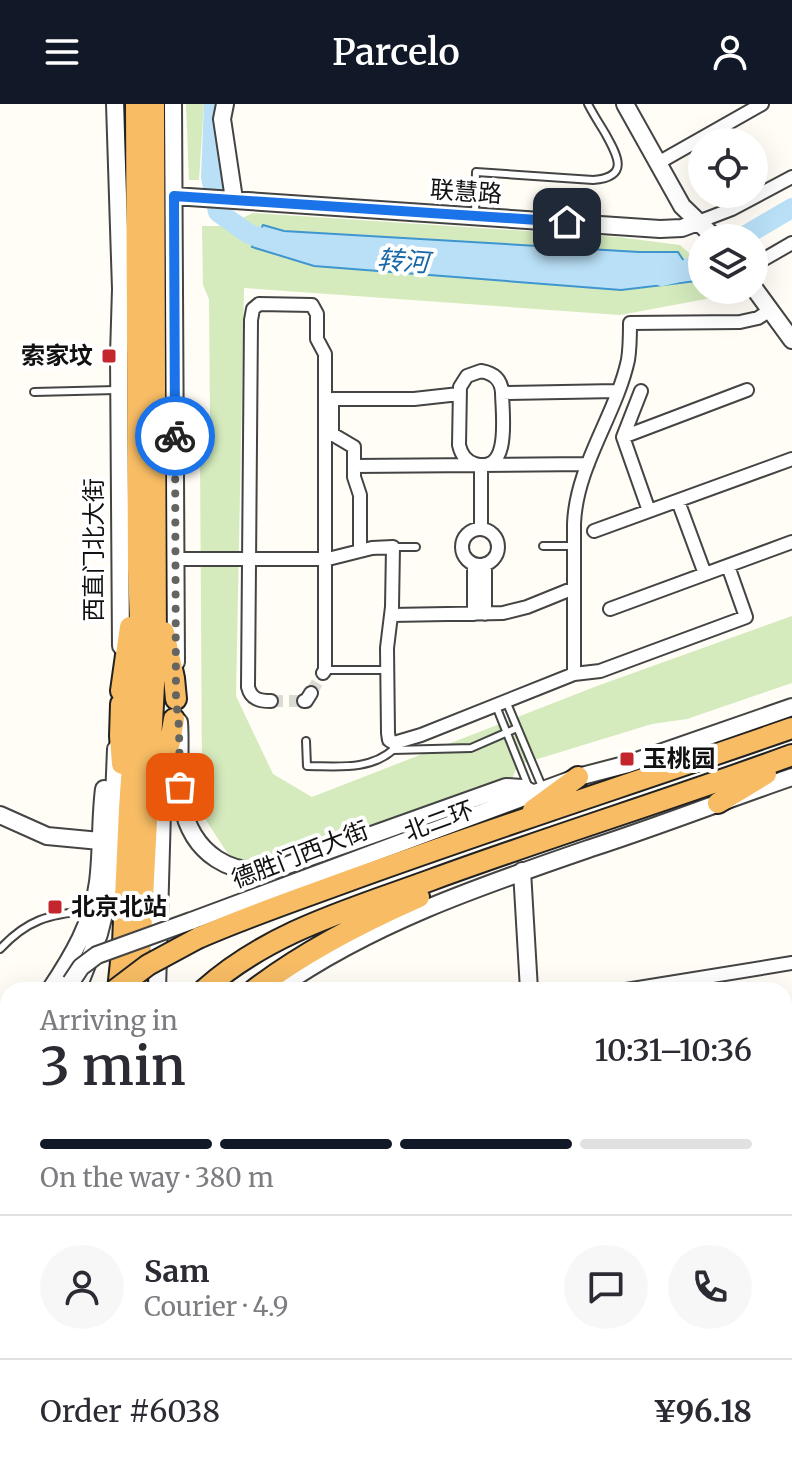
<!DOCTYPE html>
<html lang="en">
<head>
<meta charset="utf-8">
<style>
  :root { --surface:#fff; --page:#f7f7f7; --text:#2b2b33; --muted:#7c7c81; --line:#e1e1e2; --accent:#111827 }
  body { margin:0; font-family:Merriweather,"Noto Sans SC",serif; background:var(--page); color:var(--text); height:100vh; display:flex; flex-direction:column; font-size:30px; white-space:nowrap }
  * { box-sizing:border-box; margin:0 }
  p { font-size:26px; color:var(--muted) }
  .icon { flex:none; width:44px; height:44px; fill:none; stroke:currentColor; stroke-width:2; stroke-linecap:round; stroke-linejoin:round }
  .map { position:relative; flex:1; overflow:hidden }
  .details { position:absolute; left:0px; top:878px; width:792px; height:496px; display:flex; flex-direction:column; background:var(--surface); border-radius:24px 24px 0 0; box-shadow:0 8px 32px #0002 }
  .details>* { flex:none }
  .controls { position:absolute; left:688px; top:24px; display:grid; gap:16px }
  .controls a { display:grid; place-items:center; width:80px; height:80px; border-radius:50%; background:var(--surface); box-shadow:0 8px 32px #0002; font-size:40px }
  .pin { position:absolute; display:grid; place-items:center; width:68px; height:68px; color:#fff; margin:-34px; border-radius:16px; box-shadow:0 4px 12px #0006 }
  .courier { position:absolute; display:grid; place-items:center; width:80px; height:80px; margin:-40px; border:6px solid #1a73e8; border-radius:50%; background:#fff; color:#222; box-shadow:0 2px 10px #0007 }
  .head em { font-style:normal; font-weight:600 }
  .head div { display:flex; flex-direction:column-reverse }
  .head { display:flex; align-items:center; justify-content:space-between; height:136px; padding:0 40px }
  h1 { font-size:52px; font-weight:600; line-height:60px }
  .bar { display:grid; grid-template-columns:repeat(4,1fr); gap:12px 8px; align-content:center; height:96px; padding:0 40px }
  .bar i { height:10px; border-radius:6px; background:var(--line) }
  .bar .active { background:var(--accent) }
  .bar p { grid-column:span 4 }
  .line { display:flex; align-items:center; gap:20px; padding:0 40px; border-top:2px solid var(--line) }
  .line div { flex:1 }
  .round { display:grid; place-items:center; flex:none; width:84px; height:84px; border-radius:42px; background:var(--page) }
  header { display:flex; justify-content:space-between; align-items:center; height:104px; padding:0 40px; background:var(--accent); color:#fff; font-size:36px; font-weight:600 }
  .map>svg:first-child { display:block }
</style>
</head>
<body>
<header><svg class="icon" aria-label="menu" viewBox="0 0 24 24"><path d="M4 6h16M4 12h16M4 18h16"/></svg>Parcelo<svg class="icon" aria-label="person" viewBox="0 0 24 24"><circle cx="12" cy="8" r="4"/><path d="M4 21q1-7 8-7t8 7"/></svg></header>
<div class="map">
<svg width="792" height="1374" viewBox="0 0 792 1374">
  <rect width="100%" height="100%" fill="#fffdf5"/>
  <path fill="#d5ebbd" d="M186,0H204L199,76H189Z
    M253,109L618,133L680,141L702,161V186H729L733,190L620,211L244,184L236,592L273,670L312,693L597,582L792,512V579L687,615L652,620L518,661L510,679L278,760H251L228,750L200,707L199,697L202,669L200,351L210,314L209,195L203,181L202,122H225Z"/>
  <path fill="#b9e0f7" stroke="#3f96cf" stroke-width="2" d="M263,121L284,127L639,148H678L697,177L621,186L314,162L252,143Z"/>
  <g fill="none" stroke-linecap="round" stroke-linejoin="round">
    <path stroke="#b9e0f7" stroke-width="20" d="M214,0L211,73L218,108L249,130L281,140
      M741,134L792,104
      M662,172L684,167L702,157"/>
    <path stroke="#dbdad3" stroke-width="12" stroke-dasharray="12 6" stroke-linecap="butt" d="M311,589L323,569
      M271,597H304"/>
    <defs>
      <path id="service" d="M475,110L476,68L593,76C631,73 617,51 605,29C599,19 593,10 588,0
        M34,288L116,286
        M543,442H574
        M393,443H416
        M325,566H387
        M506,597L543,685
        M496,602L529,684
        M306,637L307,662C337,662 370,667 394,645
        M393,646L471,644L517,624
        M0,845C27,816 49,810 87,807"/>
      <path id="minor" d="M658,59L762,0
        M698,118L732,105L792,73
        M754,161L792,139
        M481,267C493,269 501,275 502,288C502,308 512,371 475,360C465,357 461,350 459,341L460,283L467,272Z
        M641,287L623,333L649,407
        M502,289L617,287
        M459,290L414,295H332V330L354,343V362L588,360
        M623,333L747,286
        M354,362V373L360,391V447
        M678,397L705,470
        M481,424V361
        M462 443a18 18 0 1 1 36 0a18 18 0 1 1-36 0Z
        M594,427L792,355
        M176,455H328L372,444L393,443L392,503L387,544L388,629L389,636L394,639L421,631L574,570V420C576,362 616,311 628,256C630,244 630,232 630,219L740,218L758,214L769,207
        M474,460V510
        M485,460V510
        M610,505L792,438
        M391,511L503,509L527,503L574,484
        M574,570L600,567L746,513L728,462
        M271,597C259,597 251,595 248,583L251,216L253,205L259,200L312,201L317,210V235L325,250V566L323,569
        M304,597H306L311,589
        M626,886L792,859
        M784,1035L792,1034
        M313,1366V1374"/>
      <path id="tertiary" d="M115,0L121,185L119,251L121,542
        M173,0L176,558
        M225,0L222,15L234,95
        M625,0L682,102L715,134
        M174,92L660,125L682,124L698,118
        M754,184L792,236
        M179,618C181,645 177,673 182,699C191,749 232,777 282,763L506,683L522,684L532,689
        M0,711L47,732L100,737
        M522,767L529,886
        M191,817L578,673L628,660L792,603
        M50,886C72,853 93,818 98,778C102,747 100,716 104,685
        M77,886L99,830L108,794L111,769L116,645
        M157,886L162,707L172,653
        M276,886C371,819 483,781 591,744C659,722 725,696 792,673
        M0,977L8,956
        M0,1024L8,1000
        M496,1374L498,1366"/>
      <path id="trunk" d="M164,528L174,574L176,595
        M121,587L130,523
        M121,600L120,632L122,660
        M154,682L170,638L174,615
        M718,699L766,670
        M533,706L578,673
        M198,834C246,813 296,796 345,778C493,724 643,676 792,624
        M118,886L123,839L129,705L139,558L140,517L138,464L136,0
        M136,886L141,832L156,542L154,0
        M204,886C268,828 352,805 431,776C551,732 672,695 792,651
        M254,886C304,848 362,818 419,793
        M8,1088V1157
        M0,1098L8,1067
        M20,1366V1374
        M164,1366L176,1374
        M82,1374V1366"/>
    </defs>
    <use href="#service" stroke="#444" stroke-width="10"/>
    <use href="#minor" stroke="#444" stroke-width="16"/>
    <use href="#tertiary" stroke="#444" stroke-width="20"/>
    <use href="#trunk" stroke="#222" stroke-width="24"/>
    <use href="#service" stroke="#fff" stroke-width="6"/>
    <use href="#minor" stroke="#fff" stroke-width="12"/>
    <use href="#tertiary" stroke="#fff" stroke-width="16"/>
    <use href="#trunk" stroke="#f7bc64" stroke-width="20"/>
    <defs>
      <path id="tertiary-bridge" d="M71,878L81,863L97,851L191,817"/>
      <path id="trunk-bridge" d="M115,886L148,861L198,834
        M48,1374L63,1366"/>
    </defs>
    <use href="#tertiary-bridge" stroke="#444" stroke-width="20" stroke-linecap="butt"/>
    <use href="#trunk-bridge" stroke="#222" stroke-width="24" stroke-linecap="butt"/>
    <use href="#tertiary-bridge" stroke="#fff" stroke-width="16"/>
    <use href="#trunk-bridge" stroke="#f7bc64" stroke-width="20"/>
  </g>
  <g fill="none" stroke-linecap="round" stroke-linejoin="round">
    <path stroke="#646461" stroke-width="8" stroke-dasharray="0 14.4" d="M175,332L176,595L179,623L180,683"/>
    <path stroke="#1a73e8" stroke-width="10" d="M175,332L174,92L567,118"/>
  </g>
  <g fill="#c4262e" stroke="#fff" stroke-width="3">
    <rect x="101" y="244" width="16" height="16" rx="4"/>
    <rect x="619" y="647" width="16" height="16" rx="4"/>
    <rect x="47" y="795" width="16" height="16" rx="4"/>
  </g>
  <g text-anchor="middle" stroke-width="8" stroke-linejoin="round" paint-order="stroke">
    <g font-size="24" fill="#111" stroke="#fff">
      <text transform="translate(466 88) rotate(4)" y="8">联慧路</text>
      <text transform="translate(94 446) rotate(-90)" y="8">西直门北大街</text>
      <text transform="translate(439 717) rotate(-20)" y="8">北二环</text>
      <text transform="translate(300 751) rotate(-21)" y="8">德胜门西大街</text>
    </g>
    <g font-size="24" font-weight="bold" fill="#111" stroke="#fff" text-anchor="start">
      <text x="93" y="260" text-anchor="end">索家坟</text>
      <text x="643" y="663">玉桃园</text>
      <text x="71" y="811">北京北站</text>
    </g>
    <g font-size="26" font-style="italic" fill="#1768a6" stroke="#fff">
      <text transform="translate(403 157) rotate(4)" y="9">转河</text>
    </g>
  </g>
</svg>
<div class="controls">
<a><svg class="icon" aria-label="locate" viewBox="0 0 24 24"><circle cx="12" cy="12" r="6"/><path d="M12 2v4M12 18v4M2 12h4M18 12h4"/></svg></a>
<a><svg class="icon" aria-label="layers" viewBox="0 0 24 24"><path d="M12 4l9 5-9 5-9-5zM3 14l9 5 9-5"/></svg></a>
</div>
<div class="pin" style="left:180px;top:683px;background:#ea580c"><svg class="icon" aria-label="bag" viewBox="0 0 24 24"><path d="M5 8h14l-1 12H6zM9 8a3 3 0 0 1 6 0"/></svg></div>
<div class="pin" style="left:567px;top:118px;background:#1f2937"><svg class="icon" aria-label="home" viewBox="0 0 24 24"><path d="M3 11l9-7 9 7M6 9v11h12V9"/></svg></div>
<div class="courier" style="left:175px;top:332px"><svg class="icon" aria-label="bike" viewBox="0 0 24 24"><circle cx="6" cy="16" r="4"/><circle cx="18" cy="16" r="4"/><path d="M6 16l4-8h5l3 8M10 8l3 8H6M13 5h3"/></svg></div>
<section class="details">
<div class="head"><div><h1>3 min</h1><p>Arriving in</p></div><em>10:31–10:36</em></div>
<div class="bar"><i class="active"></i><i class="active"></i><i class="active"></i><i></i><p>On the way · 380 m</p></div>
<div class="line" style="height:144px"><a class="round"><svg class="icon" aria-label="person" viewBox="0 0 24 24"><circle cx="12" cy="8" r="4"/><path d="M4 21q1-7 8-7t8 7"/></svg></a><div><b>Sam</b><p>Courier · 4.9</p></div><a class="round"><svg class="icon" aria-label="chat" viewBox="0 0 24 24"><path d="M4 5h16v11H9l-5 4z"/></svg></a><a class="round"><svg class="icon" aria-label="phone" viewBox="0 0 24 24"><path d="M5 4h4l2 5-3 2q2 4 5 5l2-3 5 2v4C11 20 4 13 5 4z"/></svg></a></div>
<div class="line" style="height:104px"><div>Order #6038</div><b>¥96.18</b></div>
</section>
</div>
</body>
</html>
